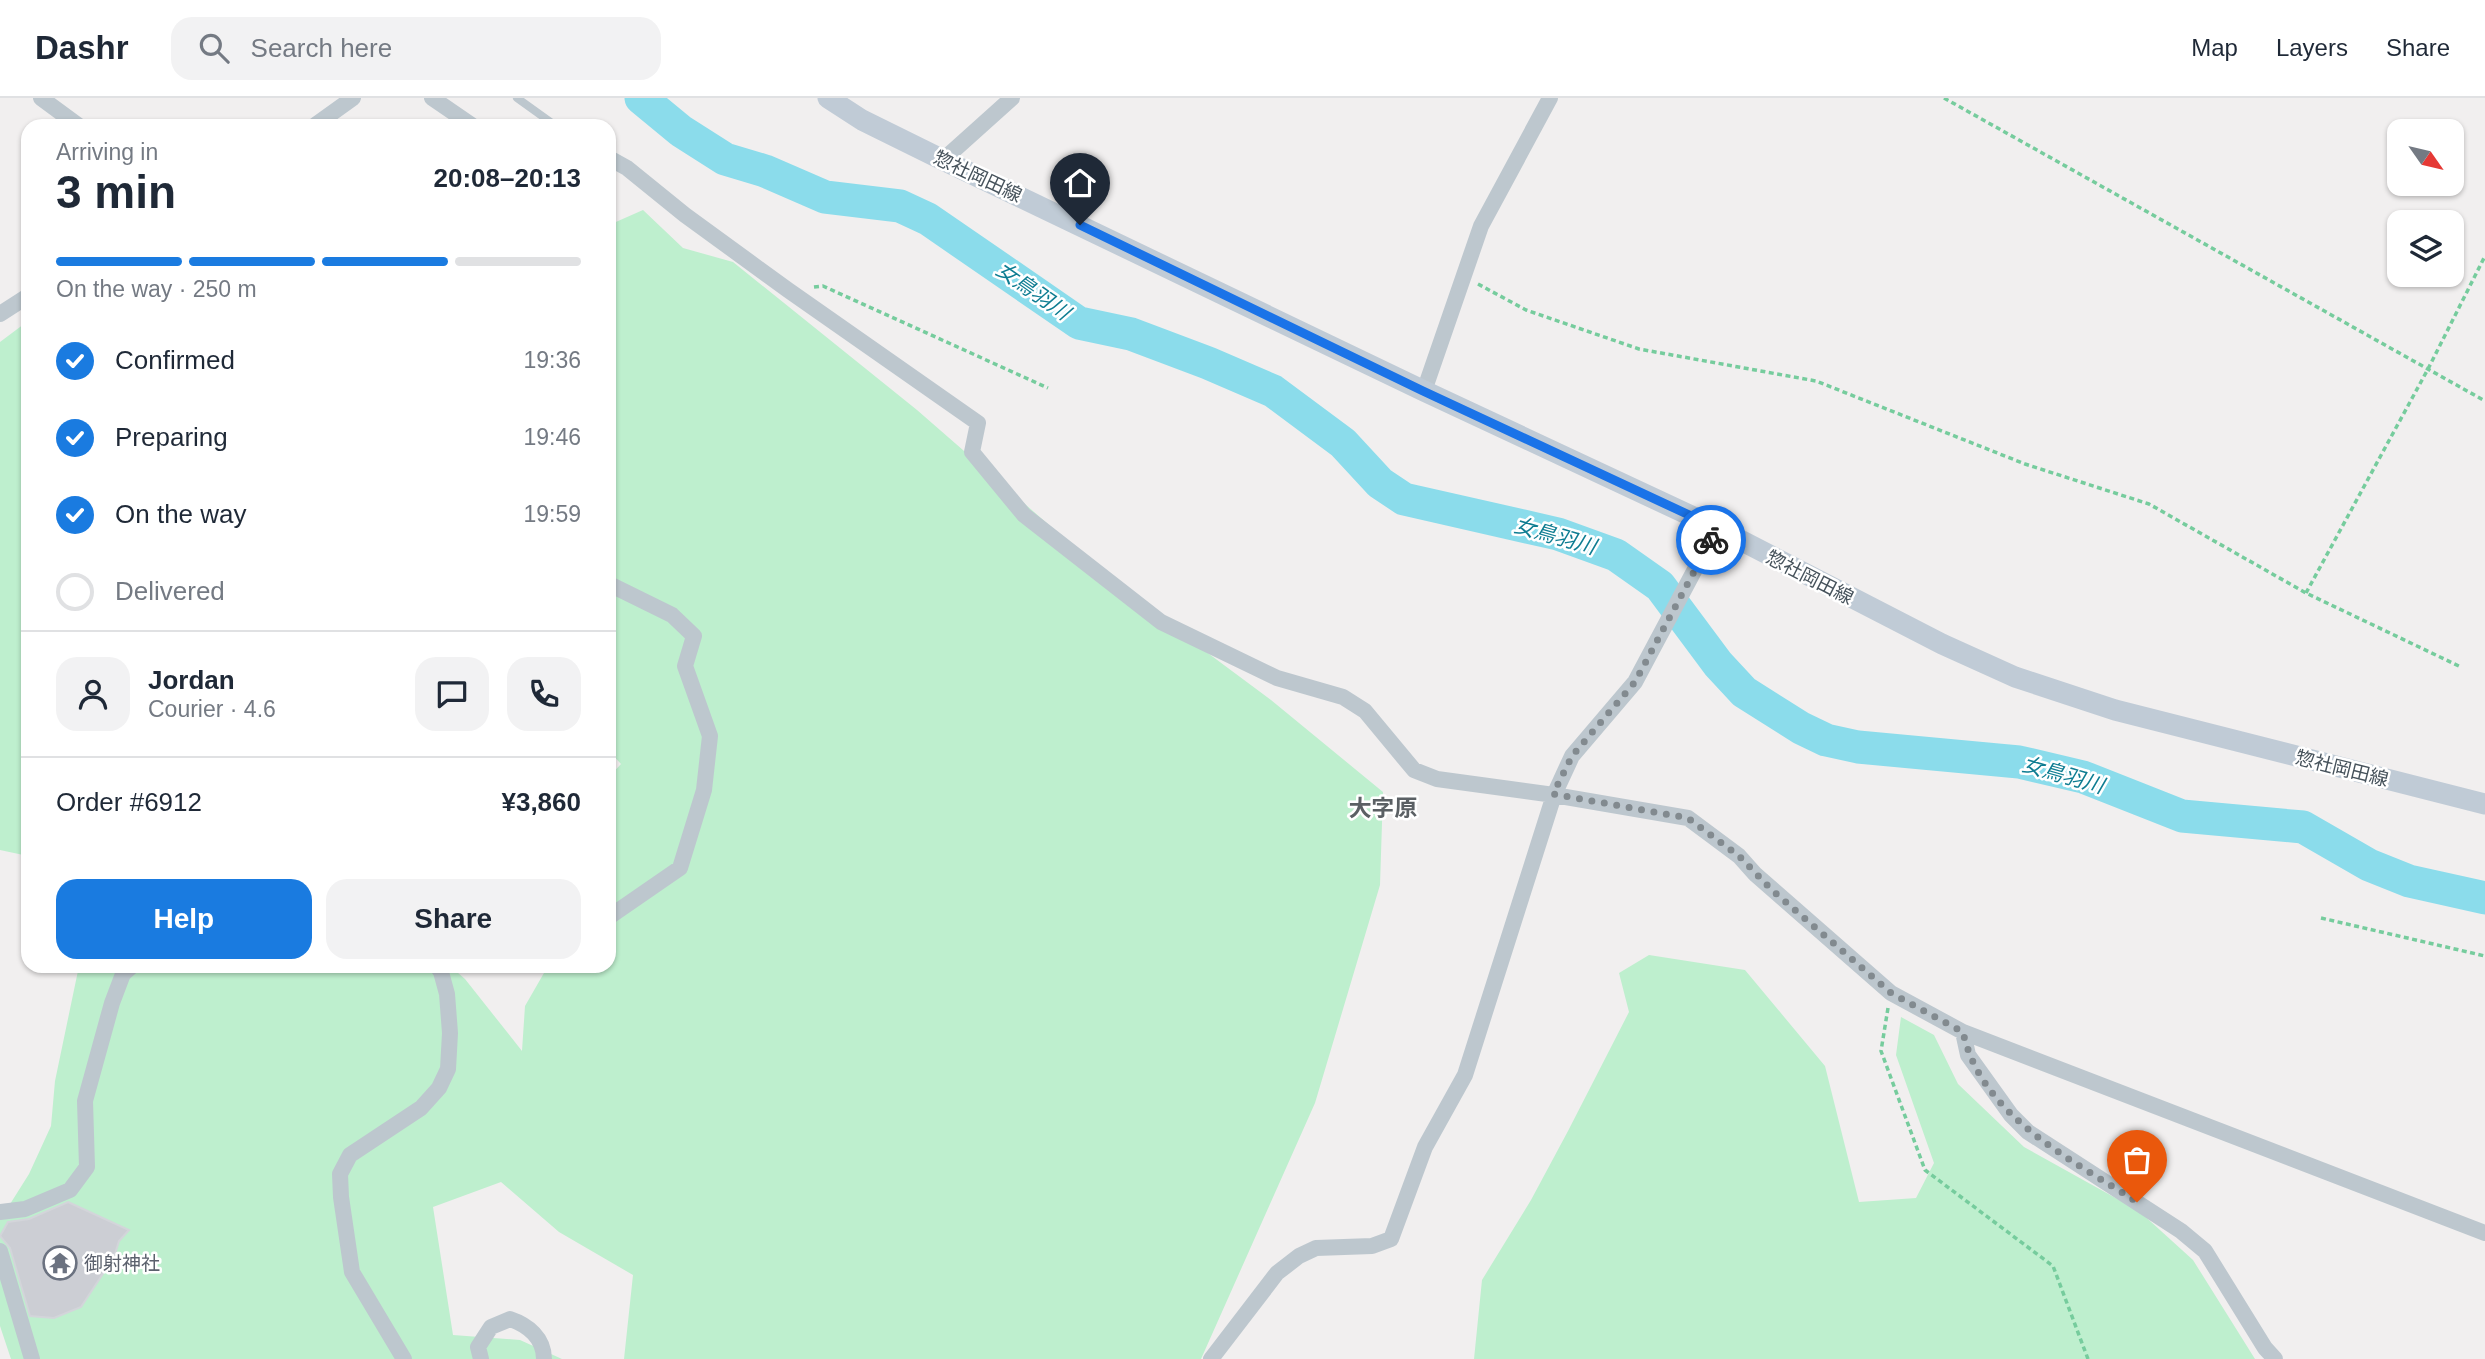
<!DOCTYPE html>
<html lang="en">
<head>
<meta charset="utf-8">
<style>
  :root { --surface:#fff; --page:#f2f2f3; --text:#1f2937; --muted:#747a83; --line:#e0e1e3; --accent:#1a7be0 }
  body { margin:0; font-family:Arial,"Noto Sans JP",sans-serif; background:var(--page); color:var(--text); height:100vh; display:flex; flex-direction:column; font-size:26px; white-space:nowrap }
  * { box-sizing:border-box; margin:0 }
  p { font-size:23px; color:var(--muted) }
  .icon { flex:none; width:38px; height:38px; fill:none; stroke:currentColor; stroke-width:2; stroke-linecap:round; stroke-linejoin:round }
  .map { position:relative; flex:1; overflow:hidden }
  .drawer { position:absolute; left:21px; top:21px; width:595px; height:854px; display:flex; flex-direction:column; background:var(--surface); border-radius:21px; box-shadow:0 2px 5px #0004 }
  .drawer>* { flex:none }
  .needle { width:46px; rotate:124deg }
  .tools { position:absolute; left:2387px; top:21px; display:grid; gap:14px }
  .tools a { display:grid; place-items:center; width:77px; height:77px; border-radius:14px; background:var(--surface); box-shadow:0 2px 5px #0004; font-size:35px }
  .pin { position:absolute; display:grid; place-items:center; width:60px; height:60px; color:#fff; margin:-72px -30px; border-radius:50% 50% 50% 0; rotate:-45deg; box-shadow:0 0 7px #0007 }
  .pin .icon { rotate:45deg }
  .courier { position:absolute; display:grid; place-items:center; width:70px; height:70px; margin:-35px; border:5px solid #1a73e8; border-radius:50%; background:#fff; color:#222; box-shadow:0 2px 9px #0007 }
  .summary em { font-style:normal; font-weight:700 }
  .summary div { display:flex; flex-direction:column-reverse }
  .summary { display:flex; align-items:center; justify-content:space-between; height:119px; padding:0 35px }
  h1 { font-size:46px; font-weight:700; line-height:52px }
  .bar { display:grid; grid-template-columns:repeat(4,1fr); gap:10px 7px; align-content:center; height:84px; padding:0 35px }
  .bar i { height:9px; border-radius:5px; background:var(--line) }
  .bar .on { background:var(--accent) }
  .bar p { grid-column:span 4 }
  .line { display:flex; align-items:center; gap:18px; padding:0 35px; border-top:2px solid var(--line) }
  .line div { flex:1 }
  .round { display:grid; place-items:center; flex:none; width:74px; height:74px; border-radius:21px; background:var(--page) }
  ol { padding:0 35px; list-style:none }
  li { display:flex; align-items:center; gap:21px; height:77px }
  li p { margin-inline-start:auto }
  li .icon { padding:7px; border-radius:50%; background:var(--accent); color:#fff; stroke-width:4 }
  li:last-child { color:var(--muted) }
  li i { width:38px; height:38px; border:4px solid var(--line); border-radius:50% }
  .cta { display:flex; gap:14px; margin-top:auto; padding:14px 35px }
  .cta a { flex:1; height:80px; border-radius:21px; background:var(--accent); color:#fff; font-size:28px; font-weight:700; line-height:80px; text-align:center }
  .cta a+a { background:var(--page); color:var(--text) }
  header { display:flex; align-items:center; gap:42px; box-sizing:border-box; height:98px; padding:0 35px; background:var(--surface); border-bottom:2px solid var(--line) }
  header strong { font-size:33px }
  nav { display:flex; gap:38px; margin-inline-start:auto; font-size:24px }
  .search { width:490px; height:63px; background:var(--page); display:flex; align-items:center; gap:18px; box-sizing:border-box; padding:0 24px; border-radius:21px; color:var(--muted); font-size:26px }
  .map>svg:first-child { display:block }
</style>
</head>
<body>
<header>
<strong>Dashr</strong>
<div class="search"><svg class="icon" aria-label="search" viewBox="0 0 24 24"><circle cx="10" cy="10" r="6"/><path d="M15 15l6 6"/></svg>Search here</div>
<nav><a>Map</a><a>Layers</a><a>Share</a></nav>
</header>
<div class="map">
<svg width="2485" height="1261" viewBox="0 0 2485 1261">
  <rect width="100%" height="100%" fill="#f1efef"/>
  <path fill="#beefce" d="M643,112L683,150L733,164L917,312L1127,495L1271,602L1383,694L1380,787L1315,1005L1201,1261H624L633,1177L559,1134L501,1084L433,1109L453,1237L520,1242L562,1261H11L0,1228V1122L29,1076L51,1028L55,983L79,868H450L465,881L522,953L525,908L548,868H609V679L621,666L609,653V127Z
    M28,223V758L0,752V244Z
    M1649,857L1745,872L1825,968L1859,1104L1916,1100L1934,1065L1896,957L1901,919L1934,937L1958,986L2024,1049L2139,1113L2193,1162L2255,1261H1474L1482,1182L1531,1102L1568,1033L1629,914L1619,875Z"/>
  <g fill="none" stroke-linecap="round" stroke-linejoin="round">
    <path stroke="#8bdceb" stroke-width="33" d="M641,0L681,33L725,61L765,73L825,99L900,108L928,121L1079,225L1131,236L1208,265L1273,293L1343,345L1380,385L1404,401L1558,436L1616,457L1660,488L1718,566L1744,594L1801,630L1826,642L1858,649L2019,664L2083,679L2182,718L2303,729L2369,767L2409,783L2485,800"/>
  </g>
  <path fill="#ccced4" stroke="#d3d5da" stroke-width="2" d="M68,1104L129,1132L119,1143L114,1159L81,1209L54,1220L30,1218L10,1150L0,1138L8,1124L29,1121Z"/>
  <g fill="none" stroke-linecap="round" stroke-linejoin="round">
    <path stroke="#76cc9d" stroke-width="3.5" stroke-dasharray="5 3.5" stroke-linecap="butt" d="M1944,0L2485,303
      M1478,186L1526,212L1639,251L1816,283L2025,366L2149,406L2306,495L2461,569
      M814,189L823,188L1048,290
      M2306,495L2428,271L2485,158
      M2321,820L2485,858
      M1888,910L1881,953L1925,1072L2053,1168L2088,1261"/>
    <path stroke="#bdc7ce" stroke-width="8" d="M517,0L556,28"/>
    <path stroke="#bdc7ce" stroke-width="16" d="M41,0L79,28
      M432,0L473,28
      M314,28L353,0
      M609,60L627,70L685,117L788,192L978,325L972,354L1024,417L1161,524L1277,580L1343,599L1365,613L1414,672L1437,681L1554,697L1688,720L1739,758L1755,776L1891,895L1963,934L2485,1135
      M943,62L1012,0
      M0,216L28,198
      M1424,293L1481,128L1550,0
      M609,486L672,517L694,538L685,568L710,638L704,692L680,770L609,819
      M1963,934L1968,957L2011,1017L2028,1034L2181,1133L2205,1153L2265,1250L2275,1261
      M0,1114L25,1111L70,1092L87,1069L85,1003L112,905L123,876L132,868
      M0,1153L32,1261
      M404,1261L352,1174L341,1099L340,1076L350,1057L421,1010L439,990L448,971L450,935L447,896L441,874L437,868
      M481,1261L478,1249L491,1229L510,1221C528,1227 544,1240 544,1261
      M1211,1261L1277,1175L1299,1158L1316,1150L1372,1148L1391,1141L1425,1049L1465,977L1554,697L1572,658L1635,584L1717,430"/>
    <path stroke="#c0cbd6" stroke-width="21" d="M828,0L862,22L943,62L1424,293L1717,430L1942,546L2015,579L2115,612L2485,706"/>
  </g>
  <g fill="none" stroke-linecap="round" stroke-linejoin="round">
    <path stroke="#828a8f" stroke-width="7" stroke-dasharray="0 12.6" d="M1711,442L1635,584L1572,658L1553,696L1688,720L1739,758L1772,792L1891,895L1963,934C1981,1018 2071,1061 2137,1104"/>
    <path stroke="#1a73e8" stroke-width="9" d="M1080,127L1423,293L1717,430L1711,442"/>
  </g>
  <defs>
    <symbol id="temple-ring" viewBox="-11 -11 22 22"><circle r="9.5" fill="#fff" stroke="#6b7280" stroke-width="1.5"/><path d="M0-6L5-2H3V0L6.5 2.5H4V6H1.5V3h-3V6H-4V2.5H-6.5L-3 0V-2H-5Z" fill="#6b7280"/></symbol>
  </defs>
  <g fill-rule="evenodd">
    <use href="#temple-ring" x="41" y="1146" width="38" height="38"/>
  </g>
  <g text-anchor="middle" stroke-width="5" stroke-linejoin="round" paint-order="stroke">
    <g font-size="19" fill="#47535c" stroke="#fff">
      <text transform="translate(978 78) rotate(25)" y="7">惣社岡田線</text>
      <text transform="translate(1810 479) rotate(27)" y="7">惣社岡田線</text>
      <text transform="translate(2342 670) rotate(14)" y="7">惣社岡田線</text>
    </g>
    <g font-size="19" fill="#5b616d" stroke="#fff" text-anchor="start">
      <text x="84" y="1172">御射神社</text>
    </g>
    <g font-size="21" font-style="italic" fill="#0e7d92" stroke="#fff">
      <text transform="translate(1033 193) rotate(35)" y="7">女鳥羽川</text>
      <text transform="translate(1555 438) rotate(16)" y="7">女鳥羽川</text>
      <text transform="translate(2063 677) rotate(16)" y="7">女鳥羽川</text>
    </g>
    <g font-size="23" font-weight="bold" fill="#5b6064" stroke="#fff">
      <text x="1383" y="718">大字原</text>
    </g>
  </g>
</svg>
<div class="tools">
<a><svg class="needle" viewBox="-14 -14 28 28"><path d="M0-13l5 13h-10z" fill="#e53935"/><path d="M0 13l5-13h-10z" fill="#747a83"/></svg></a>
<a><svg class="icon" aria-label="layers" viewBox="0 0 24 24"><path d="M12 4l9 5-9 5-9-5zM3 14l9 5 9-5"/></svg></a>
</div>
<div class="pin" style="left:2137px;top:1104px;background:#ea580c"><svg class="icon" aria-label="bag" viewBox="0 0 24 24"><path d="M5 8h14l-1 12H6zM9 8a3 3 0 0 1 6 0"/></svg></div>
<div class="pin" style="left:1080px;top:127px;background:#1f2937"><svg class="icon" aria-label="home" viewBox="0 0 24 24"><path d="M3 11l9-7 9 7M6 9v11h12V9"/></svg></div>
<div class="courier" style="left:1711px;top:442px"><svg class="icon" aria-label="bike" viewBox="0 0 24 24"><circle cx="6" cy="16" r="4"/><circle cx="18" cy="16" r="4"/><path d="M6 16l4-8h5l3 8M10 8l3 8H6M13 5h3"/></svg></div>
<section class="drawer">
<div class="summary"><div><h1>3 min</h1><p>Arriving in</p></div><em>20:08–20:13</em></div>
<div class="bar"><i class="on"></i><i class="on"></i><i class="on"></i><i></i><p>On the way · 250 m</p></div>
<ol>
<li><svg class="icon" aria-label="check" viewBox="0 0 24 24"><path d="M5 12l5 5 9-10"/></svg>Confirmed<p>19:36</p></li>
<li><svg class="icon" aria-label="check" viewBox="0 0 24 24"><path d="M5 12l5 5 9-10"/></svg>Preparing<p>19:46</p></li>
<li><svg class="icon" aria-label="check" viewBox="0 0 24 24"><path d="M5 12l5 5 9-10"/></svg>On the way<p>19:59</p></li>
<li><i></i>Delivered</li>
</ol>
<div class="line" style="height:126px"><a class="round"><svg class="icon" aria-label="person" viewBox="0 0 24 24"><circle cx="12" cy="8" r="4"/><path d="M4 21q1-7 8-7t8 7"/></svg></a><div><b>Jordan</b><p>Courier · 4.6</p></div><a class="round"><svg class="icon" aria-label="chat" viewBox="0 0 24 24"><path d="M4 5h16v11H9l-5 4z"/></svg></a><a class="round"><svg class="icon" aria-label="phone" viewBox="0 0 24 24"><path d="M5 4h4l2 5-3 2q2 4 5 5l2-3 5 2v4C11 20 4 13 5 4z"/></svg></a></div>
<div class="line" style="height:91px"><div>Order #6912</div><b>¥3,860</b></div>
<div class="cta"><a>Help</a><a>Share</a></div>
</section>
</div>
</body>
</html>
